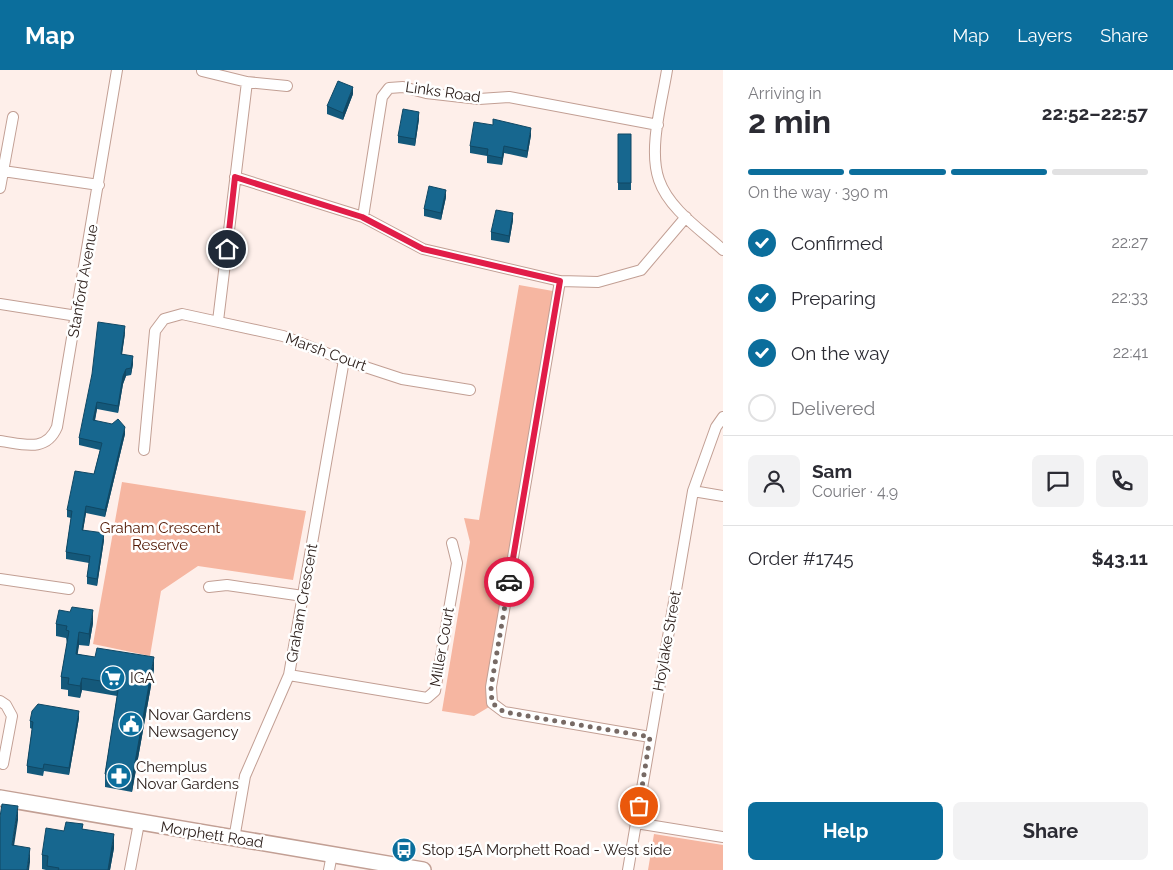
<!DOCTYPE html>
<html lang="en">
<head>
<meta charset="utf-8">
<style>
  :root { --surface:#fff; --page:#f2f2f3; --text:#2b2b33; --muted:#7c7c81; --line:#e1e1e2; --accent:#0b6e9c }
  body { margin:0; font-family:Raleway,sans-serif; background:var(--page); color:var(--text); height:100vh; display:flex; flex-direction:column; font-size:19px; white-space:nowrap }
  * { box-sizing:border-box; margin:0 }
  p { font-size:16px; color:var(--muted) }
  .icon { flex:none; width:28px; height:28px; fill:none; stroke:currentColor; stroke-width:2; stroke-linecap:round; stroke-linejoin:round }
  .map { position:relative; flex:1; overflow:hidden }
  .sheet { display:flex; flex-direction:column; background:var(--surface); width:450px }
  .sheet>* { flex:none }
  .pin { position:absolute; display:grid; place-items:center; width:42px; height:42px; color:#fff; margin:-21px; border:2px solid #fff; border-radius:50%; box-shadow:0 1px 5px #0007 }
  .courier { position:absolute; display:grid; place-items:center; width:50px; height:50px; margin:-25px; border:4px solid #e11d48; border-radius:50%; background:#fff; color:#222; box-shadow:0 1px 6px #0007 }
  .overview em { font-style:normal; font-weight:700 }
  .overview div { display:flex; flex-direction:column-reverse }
  .overview { display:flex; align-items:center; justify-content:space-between; height:85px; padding:0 25px }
  h1 { font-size:32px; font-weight:700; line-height:38px }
  .bar { display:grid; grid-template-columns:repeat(4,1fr); gap:8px 5px; align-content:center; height:60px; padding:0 25px }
  .bar i { height:6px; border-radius:4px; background:var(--line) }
  .bar .current { background:var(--accent) }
  .bar p { grid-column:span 4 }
  .line { display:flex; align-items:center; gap:12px; padding:0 25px; border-top:1px solid var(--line) }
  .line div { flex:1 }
  .round { display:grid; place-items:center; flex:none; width:52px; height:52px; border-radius:8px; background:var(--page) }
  ol { padding:0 25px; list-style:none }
  li { display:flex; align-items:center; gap:15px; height:55px }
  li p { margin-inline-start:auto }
  li .icon { padding:5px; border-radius:50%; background:var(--accent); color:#fff; stroke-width:4 }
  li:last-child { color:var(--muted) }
  li i { width:28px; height:28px; border:2px solid var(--line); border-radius:50% }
  .action { display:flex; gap:10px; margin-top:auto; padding:10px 25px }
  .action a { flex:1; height:58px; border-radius:8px; background:var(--accent); color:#fff; font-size:20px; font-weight:700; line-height:58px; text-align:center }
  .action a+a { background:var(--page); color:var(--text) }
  header { display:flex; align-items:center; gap:30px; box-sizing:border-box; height:70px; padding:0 25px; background:var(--accent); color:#fff }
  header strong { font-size:24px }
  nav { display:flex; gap:28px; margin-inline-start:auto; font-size:18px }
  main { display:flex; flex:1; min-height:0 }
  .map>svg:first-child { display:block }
</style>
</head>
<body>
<header>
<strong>Map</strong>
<nav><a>Map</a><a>Layers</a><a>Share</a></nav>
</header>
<main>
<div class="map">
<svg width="723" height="800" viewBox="0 0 723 800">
  <rect width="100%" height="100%" fill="#feefea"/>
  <path fill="#f6b6a1" d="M519,215L553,221L487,619L489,637L474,646L442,641L470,472L464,448L479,450Z
    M122,412L306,441L293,510L198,496L161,521L150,586L93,574Z
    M654,764L723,775V800H648Z"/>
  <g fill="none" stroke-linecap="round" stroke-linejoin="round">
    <defs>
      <path id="street" d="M667,0C662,32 648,79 659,110C669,139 701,160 723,180
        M202,1L247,12L287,16
        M3,101L99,115
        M235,107L363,147L423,179L560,211L598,212L641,200L686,147
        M0,118L13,47
        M363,147L382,27L389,18L403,17L426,23L479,29L509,27L658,55
        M560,211L491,617L492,633L504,642L650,667
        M0,234L77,246
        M218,251L247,12
        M0,371C23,374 46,383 57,357L117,0
        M144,380L155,261L164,249L182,244L283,266L344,290L402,309L470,320
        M693,421L723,426
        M0,509L69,519
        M209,517L227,515L303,526
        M289,605L427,628L435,621L457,493L452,473
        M0,631L6,635L12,646L3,694
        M636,753L723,767
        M234,769L245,706L289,605L344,290
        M130,800L139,753
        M329,800L332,784
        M628,800L693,421L716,357L723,347"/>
      <path id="secondary" d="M0,728L423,800"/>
    </defs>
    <use href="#street" stroke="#c29f94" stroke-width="12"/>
    <use href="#secondary" stroke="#c29f94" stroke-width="18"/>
    <use href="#street" stroke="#fff" stroke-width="10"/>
    <use href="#secondary" stroke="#fff" stroke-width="15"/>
  </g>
  <path fill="#14597b" d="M353,24L343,50L327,44V36Z
    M419,49L415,76L398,73V66Z
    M618,64H631V120H618Z
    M531,65L527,88L504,83L502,95L487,93V86L470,83V76Z
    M446,127L441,150L424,146V139Z
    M513,150L509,173L491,170V162Z
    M125,263L122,284L133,294L131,305L126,306L123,314L118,343L97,339L95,351L125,364L105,447L86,443L83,460L104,470L97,516L87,514V507L89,493L66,489V482L71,448L67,447V440L94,404L100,380L79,375V368Z
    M93,553L89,576L79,575L77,584L154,599L132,722L105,717V704L117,626L82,620L80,628L68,626V620L61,619V607L67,573L66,568L56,566V554Z
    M79,648L69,705L44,701L43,706L27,703V696L32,659L30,658V651Z
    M83,759L114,778L110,800H46L42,799V785L64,761Z"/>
  <path fill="#104864" d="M353,17V24L343,50V43Z
    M419,42V49L415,76V69Z
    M531,58V65L527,88V81Z
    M504,76V83L502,95V88Z
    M446,120V127L441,150V143Z
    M513,143V150L509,173V166Z
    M125,256V263L121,291V284Z
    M133,286V294L131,305V298Z
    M126,299V306L123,314L118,343V336L123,306Z
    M97,332V339L93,358V350Z
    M125,357V364L105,447V440Z
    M86,436V443L82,467V460Z
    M104,463V470L97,516V509Z
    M93,540V553L89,576V564Z
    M79,562V575L76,596V584Z
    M154,587V599L132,722V709Z
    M82,608V620L80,628V616Z
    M79,641V648L69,705V698Z
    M18,736V750L12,789V775Z
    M114,764V778L110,800H108Z
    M30,778V792L29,800H27Z"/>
  <path fill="#17678f" stroke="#104864" d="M338,11L353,17L343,43L327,36Z
    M403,39L419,42L415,69L398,66Z
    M493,49L531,58L527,81L504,76L502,88L487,85L488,79L470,76L474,52L493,55Z
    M618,64H631V113H618Z
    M429,116L446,120L441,143L424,139Z
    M496,140L513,143L509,166L491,162Z
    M98,252L125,256L121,284L133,286L131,298L126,299L123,306L118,336L97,332L93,350L112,354L118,349L125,357L105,440L86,436L82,460L104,463L97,509L87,507L90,486L66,482L72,441L67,440L75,401L94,404L102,373L79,368L92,304Z
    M72,537L93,540L89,564L79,562L76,584L95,587L97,578L154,587L132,709L105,704L119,614L82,608L80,616L68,614L69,608L61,607L69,561L66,560L67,556L56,554L59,540L70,542Z
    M38,634L79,641L69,698L44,694L43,699L27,696L33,652L30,651L32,641Z
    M2,734L18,736L12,775L30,778L27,800H0V747Z
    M66,752L83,754L82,759L114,764L108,800H58L59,798L47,796L48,786L42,785L46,758L64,761Z"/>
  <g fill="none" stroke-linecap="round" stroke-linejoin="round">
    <path stroke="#776a65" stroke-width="5" stroke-dasharray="0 9" d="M509,512L491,617L492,633L504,642L650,667L639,736"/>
    <path stroke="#e11d48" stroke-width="6" d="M227,179L235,107L362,147L423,179L560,211L509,512"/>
  </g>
  <defs>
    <symbol id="supermarket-disc" viewBox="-11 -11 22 22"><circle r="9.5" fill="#0b6e9c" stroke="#fff"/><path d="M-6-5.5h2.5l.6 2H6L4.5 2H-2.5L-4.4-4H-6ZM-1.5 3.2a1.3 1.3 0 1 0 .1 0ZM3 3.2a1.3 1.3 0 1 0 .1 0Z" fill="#fff"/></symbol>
    <symbol id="civic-disc" viewBox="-11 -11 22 22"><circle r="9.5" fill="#0b6e9c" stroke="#fff"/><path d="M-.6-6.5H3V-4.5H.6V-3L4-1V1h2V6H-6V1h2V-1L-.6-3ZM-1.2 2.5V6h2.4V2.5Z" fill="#fff"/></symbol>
    <symbol id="pharmacy-disc" viewBox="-11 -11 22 22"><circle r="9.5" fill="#0b6e9c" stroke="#fff"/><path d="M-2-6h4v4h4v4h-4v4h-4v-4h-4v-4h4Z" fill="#fff"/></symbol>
    <symbol id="bus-disc" viewBox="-11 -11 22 22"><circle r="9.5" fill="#0b6e9c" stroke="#fff"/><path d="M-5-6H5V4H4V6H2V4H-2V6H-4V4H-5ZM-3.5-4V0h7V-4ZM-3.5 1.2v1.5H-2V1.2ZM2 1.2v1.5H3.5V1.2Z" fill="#fff"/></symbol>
  </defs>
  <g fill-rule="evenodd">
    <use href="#supermarket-disc" x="99" y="594" width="28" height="28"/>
    <use href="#civic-disc" x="117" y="640" width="28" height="28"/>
    <use href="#pharmacy-disc" x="105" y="692" width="28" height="28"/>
    <use href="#bus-disc" x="390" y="766" width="28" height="28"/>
  </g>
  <g text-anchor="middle" stroke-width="5" stroke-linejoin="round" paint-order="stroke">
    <g font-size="15" fill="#2f221e" stroke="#fff">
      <text transform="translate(443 22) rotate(8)" y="5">Links Road</text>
      <text transform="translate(83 211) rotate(-80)" y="5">Stanford Avenue</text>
      <text transform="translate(326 282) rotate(20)" y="5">Marsh Court</text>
      <text transform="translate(302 533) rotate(-80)" y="5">Graham Crescent</text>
      <text transform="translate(667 571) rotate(-80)" y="5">Hoylake Street</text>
      <text transform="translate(442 577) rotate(-80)" y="5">Miller Court</text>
      <text transform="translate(212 765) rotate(9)" y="5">Morphett Road</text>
    </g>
    <g font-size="15" fill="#511702" stroke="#fff">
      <text x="160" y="463">Graham Crescent<tspan x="160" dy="17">Reserve</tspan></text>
    </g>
    <g font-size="15" fill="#2f221e" stroke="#fff" text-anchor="start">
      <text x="130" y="613">IGA</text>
      <text x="148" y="650">Novar Gardens<tspan x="148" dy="17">Newsagency</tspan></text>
      <text x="136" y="702">Chemplus<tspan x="136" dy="17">Novar Gardens</tspan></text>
      <text x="422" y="785">Stop 15A Morphett Road - West side</text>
    </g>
  </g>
</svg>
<div class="pin" style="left:639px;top:736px;background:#ea580c"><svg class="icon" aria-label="bag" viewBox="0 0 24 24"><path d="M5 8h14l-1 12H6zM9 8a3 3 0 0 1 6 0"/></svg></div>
<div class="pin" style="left:227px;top:179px;background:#1f2937"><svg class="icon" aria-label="home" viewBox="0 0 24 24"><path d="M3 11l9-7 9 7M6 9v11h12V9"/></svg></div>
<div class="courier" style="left:509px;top:512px"><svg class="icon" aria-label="car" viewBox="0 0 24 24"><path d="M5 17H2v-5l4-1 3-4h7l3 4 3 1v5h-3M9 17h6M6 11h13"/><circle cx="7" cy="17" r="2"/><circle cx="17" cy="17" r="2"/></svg></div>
</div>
<section class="sheet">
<div class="overview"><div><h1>2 min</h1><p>Arriving in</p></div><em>22:52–22:57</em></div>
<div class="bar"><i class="current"></i><i class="current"></i><i class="current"></i><i></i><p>On the way · 390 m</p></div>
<ol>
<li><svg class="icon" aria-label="check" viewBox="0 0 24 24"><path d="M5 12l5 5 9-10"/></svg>Confirmed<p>22:27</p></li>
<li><svg class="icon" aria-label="check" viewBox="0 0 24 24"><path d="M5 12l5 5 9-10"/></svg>Preparing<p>22:33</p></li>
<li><svg class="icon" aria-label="check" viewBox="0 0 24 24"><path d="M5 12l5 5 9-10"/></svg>On the way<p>22:41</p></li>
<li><i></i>Delivered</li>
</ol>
<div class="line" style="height:90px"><a class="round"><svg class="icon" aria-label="person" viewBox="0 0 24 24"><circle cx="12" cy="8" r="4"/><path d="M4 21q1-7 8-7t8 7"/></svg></a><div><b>Sam</b><p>Courier · 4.9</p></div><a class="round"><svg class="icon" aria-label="chat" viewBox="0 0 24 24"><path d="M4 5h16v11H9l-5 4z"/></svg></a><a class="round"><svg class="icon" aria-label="phone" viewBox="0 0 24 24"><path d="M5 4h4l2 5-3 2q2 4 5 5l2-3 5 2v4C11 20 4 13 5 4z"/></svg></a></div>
<div class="line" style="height:65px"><div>Order #1745</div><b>$43.11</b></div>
<div class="action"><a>Help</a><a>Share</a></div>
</section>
</main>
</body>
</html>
